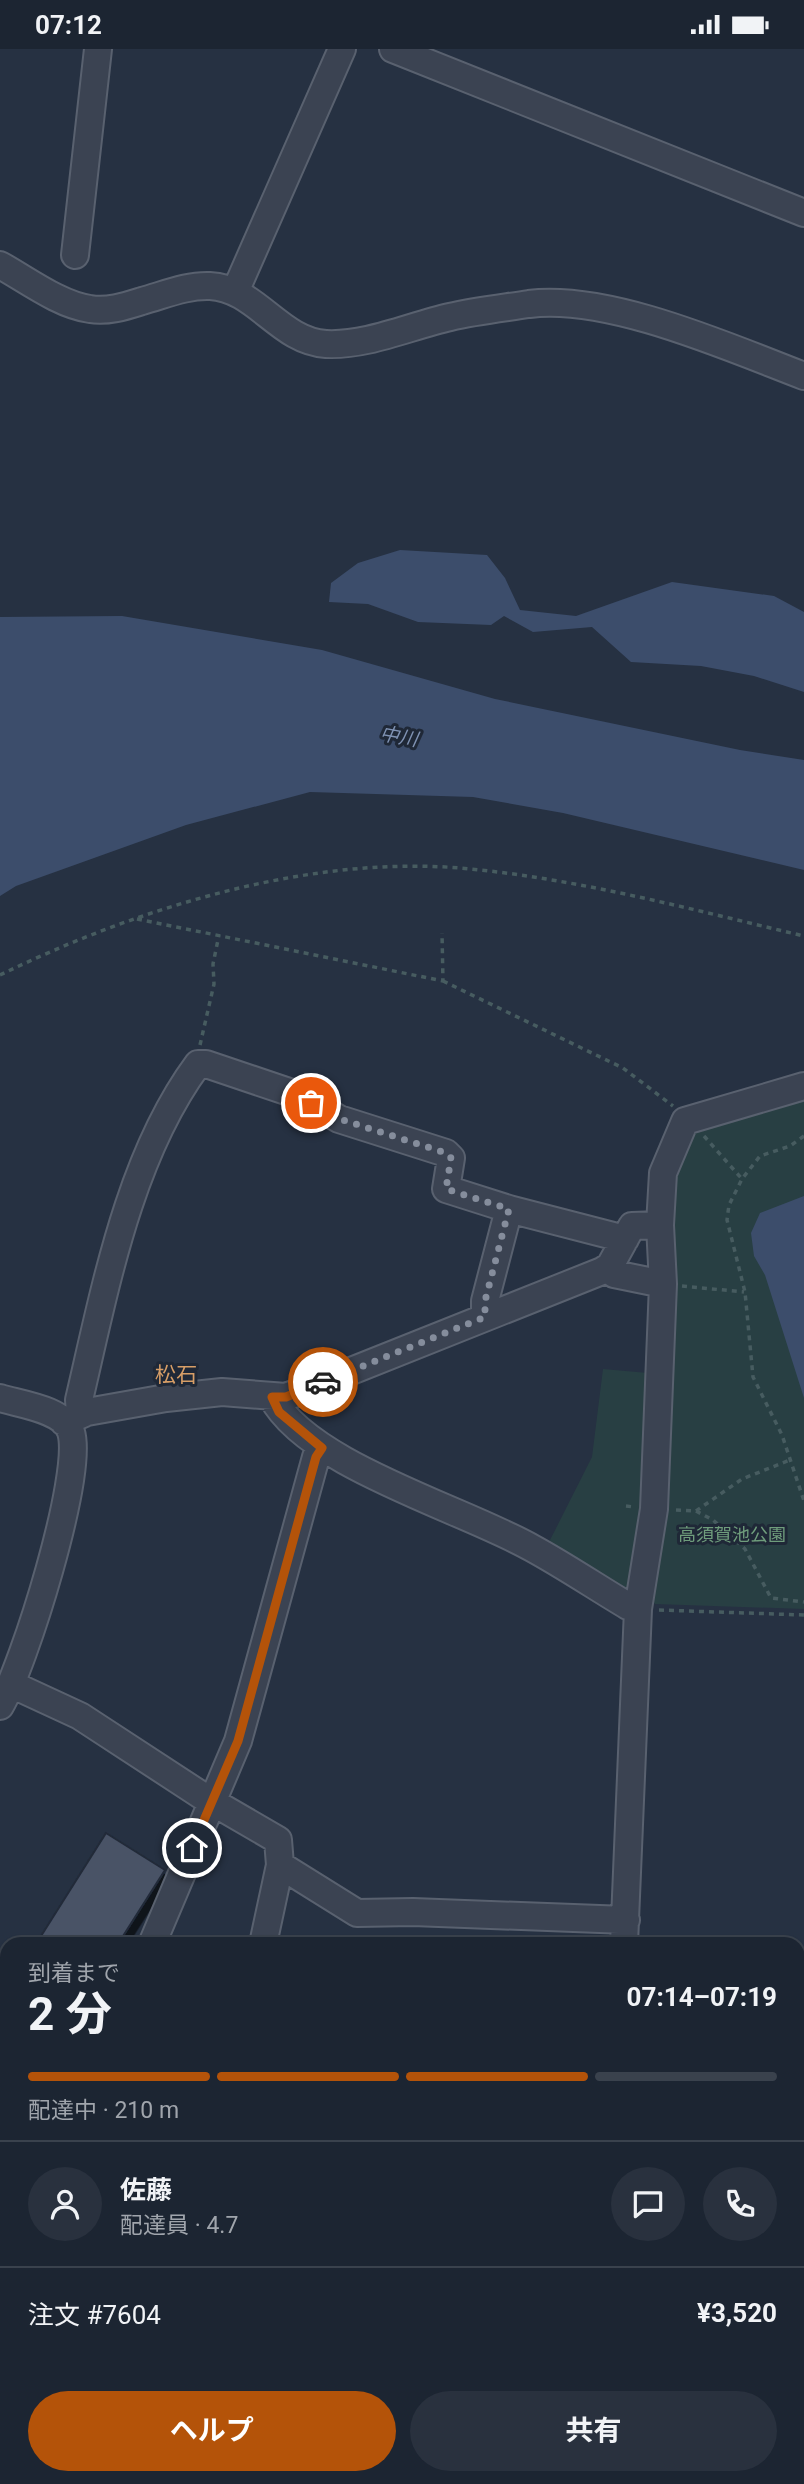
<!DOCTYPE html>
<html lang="ja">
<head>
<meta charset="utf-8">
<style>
  :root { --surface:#1c2532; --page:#29313e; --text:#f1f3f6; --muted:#a0a5ac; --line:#3a424d; --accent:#b45309 }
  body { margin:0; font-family:Roboto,"Noto Sans JP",sans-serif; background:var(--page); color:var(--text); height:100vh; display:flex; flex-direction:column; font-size:26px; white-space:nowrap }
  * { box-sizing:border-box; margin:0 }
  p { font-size:23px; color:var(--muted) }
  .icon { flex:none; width:38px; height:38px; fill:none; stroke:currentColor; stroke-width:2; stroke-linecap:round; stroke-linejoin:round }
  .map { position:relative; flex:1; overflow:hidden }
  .drawer { position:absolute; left:0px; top:1888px; width:805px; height:548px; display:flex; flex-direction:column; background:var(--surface); border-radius:21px 21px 0 0; box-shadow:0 2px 5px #0004,0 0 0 2px var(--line) }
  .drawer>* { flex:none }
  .pin { position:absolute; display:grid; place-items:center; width:60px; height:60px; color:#fff; margin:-30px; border:4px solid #fff; border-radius:50%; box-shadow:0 2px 7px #0007 }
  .courier { position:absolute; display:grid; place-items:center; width:70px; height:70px; margin:-35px; border:5px solid #b45309; border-radius:50%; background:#fff; color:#222; box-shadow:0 2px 9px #0007 }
  .overview em { font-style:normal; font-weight:700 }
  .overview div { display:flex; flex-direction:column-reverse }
  .overview { display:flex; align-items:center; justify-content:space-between; height:119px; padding:0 28px }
  h1 { font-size:46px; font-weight:700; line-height:52px }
  .bar { display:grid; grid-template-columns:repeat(4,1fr); gap:10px 7px; align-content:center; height:84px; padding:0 28px }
  .bar i { height:9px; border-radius:5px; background:var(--line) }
  .bar .on { background:var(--accent) }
  .bar p { grid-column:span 4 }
  .line { display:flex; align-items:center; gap:18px; padding:0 28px; border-top:2px solid var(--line) }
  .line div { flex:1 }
  .round { display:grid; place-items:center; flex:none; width:74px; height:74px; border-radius:37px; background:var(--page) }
  .action { display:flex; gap:14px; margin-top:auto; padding:14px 28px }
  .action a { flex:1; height:80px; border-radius:42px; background:var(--accent); color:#fff; font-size:28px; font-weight:700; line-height:80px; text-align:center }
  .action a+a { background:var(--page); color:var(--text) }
  .status { display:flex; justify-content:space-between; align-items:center; height:49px; padding:0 35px; background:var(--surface); direction:ltr }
  .status svg { height:19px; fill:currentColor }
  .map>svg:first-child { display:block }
</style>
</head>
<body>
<div class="status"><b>07:12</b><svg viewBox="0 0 49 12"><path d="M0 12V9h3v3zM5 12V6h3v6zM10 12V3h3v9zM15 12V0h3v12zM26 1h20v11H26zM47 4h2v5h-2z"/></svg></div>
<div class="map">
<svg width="804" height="2435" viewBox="0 0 804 2435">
  <defs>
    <filter id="shadow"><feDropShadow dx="4.5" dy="8" stdDeviation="0" flood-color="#0009"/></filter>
  </defs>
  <rect width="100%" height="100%" fill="#263142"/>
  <path fill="#283f43" d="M804,1045V1560L655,1555L649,1547L669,1135L697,1075Z
    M603,1320L648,1324L643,1475L630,1541L624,1548L544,1503L592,1408Z"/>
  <path fill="#3c4d6b" d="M400,501L487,506L505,529L520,561L576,567L672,533L774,547L804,563V643L754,627L701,617L631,613L592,578L533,583L504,567L491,576L418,573L368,555L329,553L331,534L358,514Z
    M122,567L322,601L495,650L740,701L804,711V821L563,764L473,748L310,743L186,776L16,837L0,847V568Z
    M804,1147V1349L765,1226L754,1207L751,1184L760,1164Z"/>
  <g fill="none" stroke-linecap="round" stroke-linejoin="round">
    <path stroke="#3c4d6b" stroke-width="5" d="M798,2239L804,2093"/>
  </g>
  <path fill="#485266" stroke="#212a39" stroke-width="2" filter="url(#shadow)" d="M106,1784L165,1821L118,1895H36Z"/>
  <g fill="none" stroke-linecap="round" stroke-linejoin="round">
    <defs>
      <path id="minor" d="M393,0L804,164
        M75,206L98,0
        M0,216C27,231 60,256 90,260C108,263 126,257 142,252C164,246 187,236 210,237C256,239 279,292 326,295C367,297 410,277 450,268C475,262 503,259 529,255C609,245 728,298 804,327
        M235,243L342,0
        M509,1160L625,1190
        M607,1219L614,1225L663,1235
        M272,1348C307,1416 464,1460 532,1499C565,1517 596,1538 628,1557L638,1560
        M0,1349C19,1355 64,1360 71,1383C84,1425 24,1617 0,1657
        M80,1365L79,1351C105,1240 129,1108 198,1015H206L298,1046L339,1070L446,1104L451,1109L446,1140L509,1160L485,1252V1268
        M64,1373L87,1363L166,1349L222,1343L286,1348L602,1222L610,1217L632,1177L660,1176L663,1124L685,1072L804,1037
        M13,1636L80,1667L204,1748L278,1791L280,1816L263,1895
        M280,1816L357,1864L413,1863L626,1871
        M152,1895L238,1692L316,1408L322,1399
        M624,1895L638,1560L654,1460L663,1235L660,1176
        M0,2232L7,2235
        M798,2353H804
        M0,2422H7
        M615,2435V2429"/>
      <path id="major" d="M0,1938L7,1943
        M0,1966L7,1970
        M747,2429L757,2435
        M797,2429L804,2433"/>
    </defs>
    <use href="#minor" stroke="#59616f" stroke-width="30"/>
    <use href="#major" stroke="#444c5b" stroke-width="37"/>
    <path stroke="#475c60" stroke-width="3.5" stroke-dasharray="5 5" stroke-linecap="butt" d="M137,870L443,932L442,884
      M0,926C140,858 314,804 471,820C583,831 694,861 804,887
      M443,932L623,1019L673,1057
      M200,996L214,935L213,915L219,886
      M704,1087L742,1130
      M804,1087L790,1097L760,1107L742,1130L729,1156L727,1171L745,1243L753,1328L782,1386L804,1452
      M682,1237L744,1243
      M626,1457L634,1458
      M676,1461L696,1462L742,1430L790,1411
      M696,1462L713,1471L745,1500L771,1549L804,1553
      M659,1561L804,1566
      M798,1944L804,1945"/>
    <use href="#minor" stroke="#3b4352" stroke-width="26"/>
    <use href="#major" stroke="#596272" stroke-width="33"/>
  </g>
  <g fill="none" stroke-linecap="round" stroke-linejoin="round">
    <path stroke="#858d9c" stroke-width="7" stroke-dasharray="0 12.6" d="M311,1054L340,1070L446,1104L451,1109L446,1140L509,1160L485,1252V1268L323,1333"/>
    <path stroke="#b45309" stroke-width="9" d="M192,1799L238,1692L316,1408L322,1399L279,1363L272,1348H286L323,1333"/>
  </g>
  <g text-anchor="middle" stroke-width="6" stroke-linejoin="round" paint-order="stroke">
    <g font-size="18" fill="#6f9d7c" stroke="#1f2837">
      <text x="732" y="1492">高須賀池公園</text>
    </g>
    <g font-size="19" font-style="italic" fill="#7f92b3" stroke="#1f2837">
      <text transform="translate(399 687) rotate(10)" y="7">中川</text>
    </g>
    <g font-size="21" fill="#d79e67" stroke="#1f2837">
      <text x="176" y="1333">松石</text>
    </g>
  </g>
</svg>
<div class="pin" style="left:311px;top:1054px;background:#ea580c"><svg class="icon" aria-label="bag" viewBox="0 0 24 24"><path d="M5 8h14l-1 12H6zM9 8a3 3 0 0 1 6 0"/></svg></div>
<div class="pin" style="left:192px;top:1799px;background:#1f2937"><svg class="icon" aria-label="home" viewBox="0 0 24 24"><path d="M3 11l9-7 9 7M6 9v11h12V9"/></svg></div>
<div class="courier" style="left:323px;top:1333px"><svg class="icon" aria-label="car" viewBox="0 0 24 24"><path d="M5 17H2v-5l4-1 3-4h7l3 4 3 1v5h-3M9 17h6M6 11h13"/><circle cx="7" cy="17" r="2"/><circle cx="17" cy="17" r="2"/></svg></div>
<section class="drawer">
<div class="overview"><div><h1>2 分</h1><p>到着まで</p></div><em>07:14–07:19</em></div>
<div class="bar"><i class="on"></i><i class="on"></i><i class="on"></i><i></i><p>配達中 · 210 m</p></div>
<div class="line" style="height:126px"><a class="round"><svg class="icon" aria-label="person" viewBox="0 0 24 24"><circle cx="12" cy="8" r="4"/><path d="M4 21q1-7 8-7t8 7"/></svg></a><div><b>佐藤</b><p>配達員 · 4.7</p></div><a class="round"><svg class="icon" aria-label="chat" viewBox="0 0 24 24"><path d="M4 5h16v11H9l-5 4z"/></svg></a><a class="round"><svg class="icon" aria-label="phone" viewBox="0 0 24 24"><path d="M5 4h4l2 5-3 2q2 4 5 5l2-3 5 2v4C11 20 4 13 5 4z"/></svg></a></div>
<div class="line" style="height:91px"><div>注文 #7604</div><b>¥3,520</b></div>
<div class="action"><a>ヘルプ</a><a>共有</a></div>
</section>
</div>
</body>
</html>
